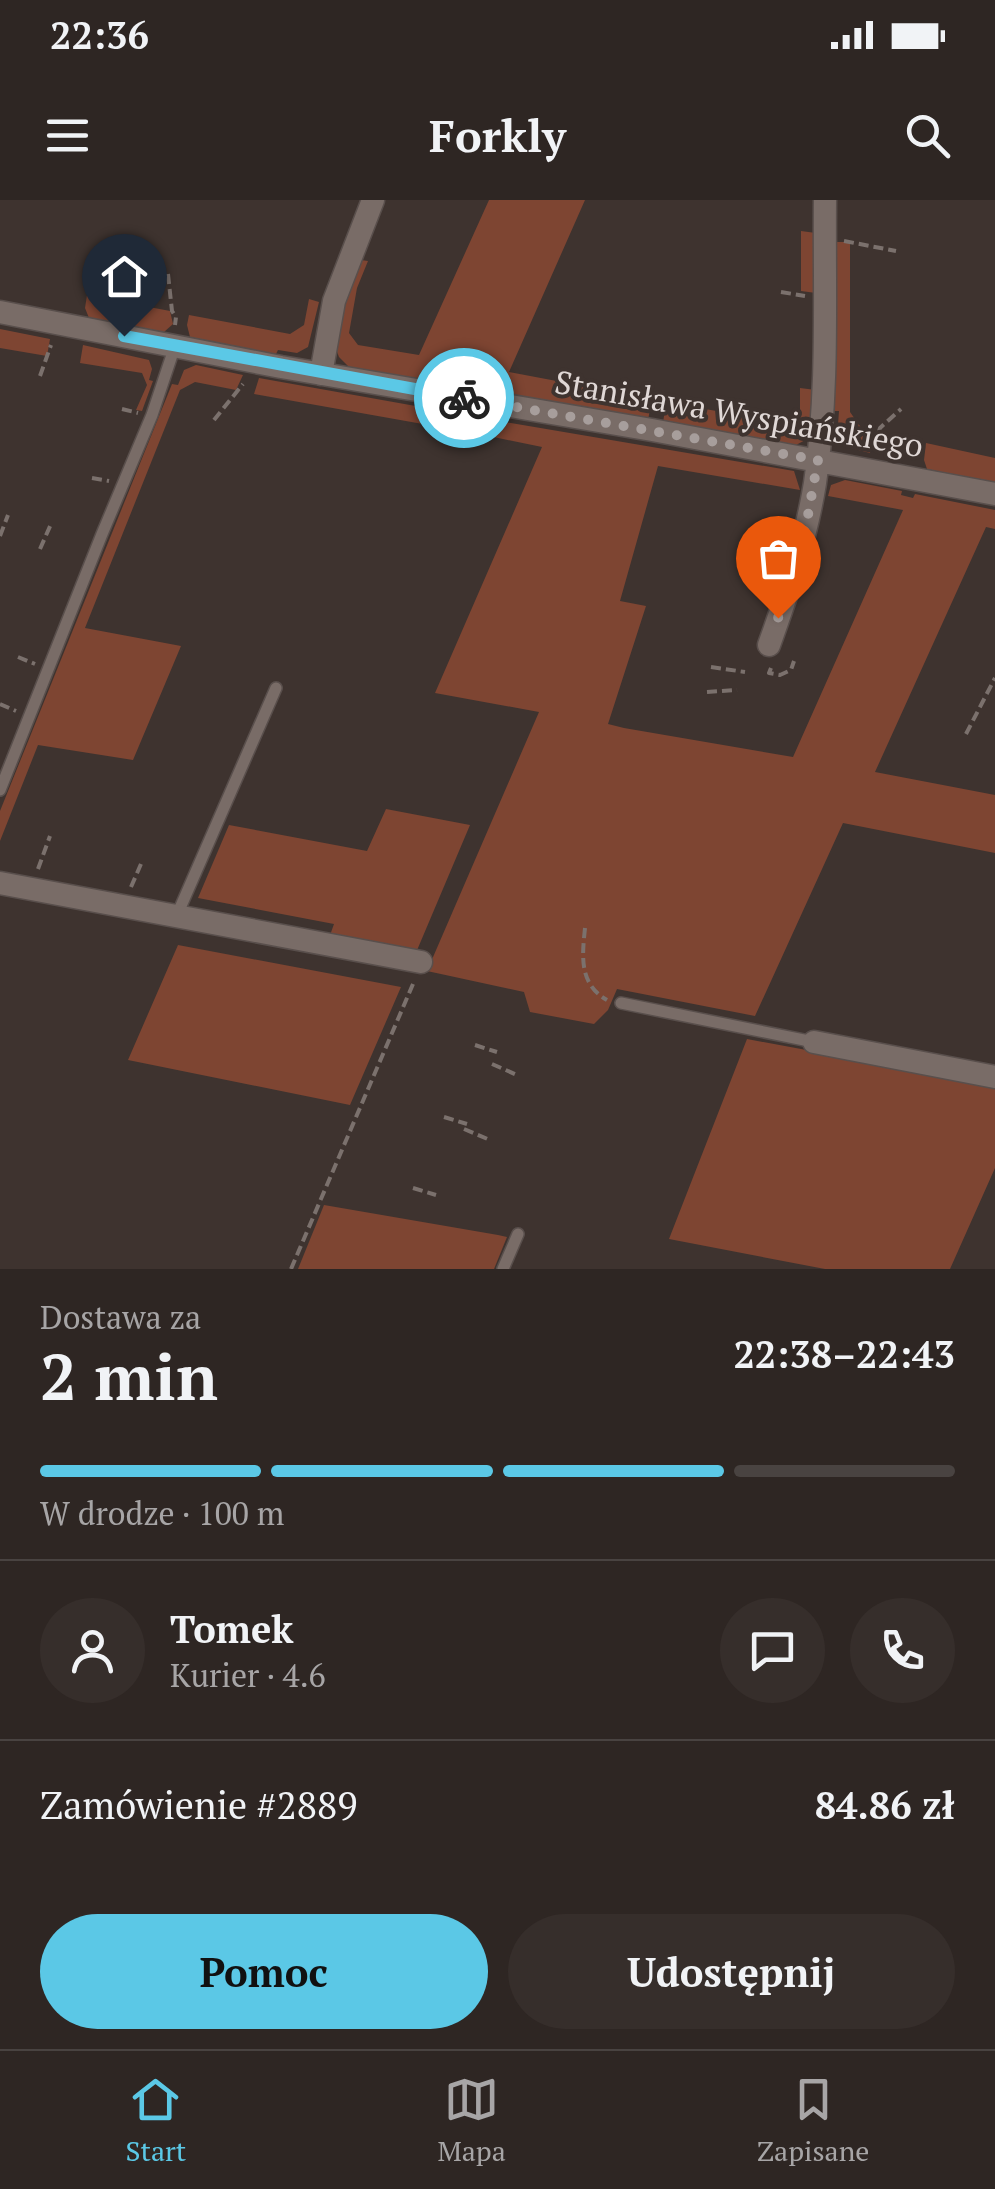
<!DOCTYPE html>
<html lang="pl">
<head>
<meta charset="utf-8">
<style>
  :root { --surface:#2e2623; --page:#362e2b; --text:#f1f3f6; --muted:#a7a5a6; --line:#494341; --accent:#5bc8e6 }
  body { margin:0; font-family:"PT Serif",serif; background:var(--page); color:var(--text); height:100vh; display:flex; flex-direction:column; font-size:38px; white-space:nowrap }
  * { box-sizing:border-box; margin:0 }
  p { font-size:32px; color:var(--muted) }
  .icon { flex:none; width:55px; height:55px; fill:none; stroke:currentColor; stroke-width:2; stroke-linecap:round; stroke-linejoin:round }
  .map { position:relative; height:1069px; overflow:hidden }
  .drawer { display:flex; flex-direction:column; background:var(--surface); flex:1 }
  .drawer>* { flex:none }
  .pin { position:absolute; display:grid; place-items:center; width:85px; height:85px; color:#fff; margin:-102px -42px; border-radius:50% 50% 50% 0; rotate:-45deg; box-shadow:0 0 10px #0007 }
  .pin .icon { rotate:45deg }
  .courier { position:absolute; display:grid; place-items:center; width:100px; height:100px; margin:-50px; border:8px solid #5bc8e6; border-radius:50%; background:#fff; color:#222; box-shadow:0 2px 12px #0007 }
  .headline em { font-style:normal; font-weight:700 }
  .headline div { display:flex; flex-direction:column-reverse }
  .headline { display:flex; align-items:center; justify-content:space-between; height:170px; padding:0 40px }
  h1 { font-size:65px; font-weight:700; line-height:75px }
  .bar { display:grid; grid-template-columns:repeat(4,1fr); gap:15px 10px; align-content:center; height:120px; padding:0 40px }
  .bar i { height:12px; border-radius:8px; background:var(--line) }
  .bar .selected { background:var(--accent) }
  .bar p { grid-column:span 4 }
  .line { display:flex; align-items:center; gap:25px; padding:0 40px; border-top:2px solid var(--line) }
  .line div { flex:1 }
  .round { display:grid; place-items:center; flex:none; width:105px; height:105px; border-radius:52px; background:var(--page) }
  .primary-button { display:flex; gap:20px; margin-top:auto; padding:20px 40px }
  .primary-button a { flex:1; height:115px; border-radius:60px; background:var(--accent); color:#111; font-size:40px; font-weight:700; line-height:115px; text-align:center }
  .primary-button a+a { background:var(--page); color:var(--text) }
  .status { display:flex; justify-content:space-between; align-items:center; height:70px; padding:0 50px; background:var(--surface); direction:ltr }
  .status svg { height:28px; fill:currentColor }
  header { display:flex; justify-content:space-between; align-items:center; height:130px; padding:0 40px; background:var(--surface); font-size:45px; font-weight:700 }
  .dock { display:flex; justify-content:space-around; align-items:center; height:140px; border-top:2px solid var(--line); background:var(--surface); font-size:28px; color:var(--muted) }
  .dock a { display:grid; justify-items:center; gap:5px }
  .dock .selected { color:var(--accent) }
  .map>svg:first-child { display:block }
</style>
</head>
<body>
<div class="status"><b>22:36</b><svg viewBox="0 0 49 12"><path d="M0 12V9h3v3zM5 12V6h3v6zM10 12V3h3v9zM15 12V0h3v12zM26 1h20v11H26zM47 4h2v5h-2z"/></svg></div>
<header><svg class="icon" aria-label="menu" viewBox="0 0 24 24"><path d="M4 6h16M4 12h16M4 18h16"/></svg>Forkly<svg class="icon" aria-label="search" viewBox="0 0 24 24"><circle cx="10" cy="10" r="6"/><path d="M15 15l6 6"/></svg></header>
<div class="map">
<svg width="995" height="1069" viewBox="0 0 995 1069">
  <rect width="100%" height="100%" fill="#3e332f"/>
  <path fill="#7e4532" d="M489,0H585L509,172L652,199L648,220L351,169L339,157L336,149L348,90L361,60L368,61L357,88L349,133L358,145L419,155Z
    M801,31L816,33V93L801,91Z
    M834,42H850V212L862,229L874,232L870,253L843,246L837,238L839,211H832Z
    M87,95L170,111L173,124L164,132L89,118L85,108Z
    M309,99L319,102L308,147L297,153L278,150L276,154L190,137L187,125L189,115L290,134L304,125Z
    M0,129L50,139L47,156L0,148Z
    M83,145L149,160L152,169L149,180L153,181L142,211L136,210L147,185L142,173L80,163Z
    M196,165L243,175L236,190L195,182L180,190L85,428L181,446L133,560L38,545L0,641V611L172,184L178,185L184,170Z
    M259,178L466,215L462,231L254,194Z
    M800,188L816,190L811,237L796,245L663,223L666,202L778,222L800,211Z
    M487,219L794,271L800,290L658,266L620,401L646,406L608,524L624,528L793,557L903,310L828,296L831,285L845,280L902,291L901,295L913,298L915,294L995,310V329L986,327L875,572L995,595V653L843,623L755,816L617,789L608,810L594,824L530,812L524,792L427,771L539,512L435,493L542,247L484,235Z
    M926,243L995,258V283L927,269L924,260Z
    M386,609L470,625L415,755L329,738L334,724L198,698L229,625L367,651Z
    M178,745L401,787L350,905L128,860Z
    M747,839L995,885V968L950,1069H825L669,1039Z
    M324,1005L498,1035L507,1037L494,1069H298Z"/>
  <g fill="none" stroke-linecap="round" stroke-linejoin="round">
    <defs>
      <path id="service" d="M0,590L102,334L152,215L175,146
        M177,715L276,488
        M621,803L814,842
        M503,1069L518,1034"/>
      <path id="minor" d="M0,112L281,167L652,230L995,294
        M321,174L334,101L373,0
        M769,445C788,392 806,339 815,283C829,189 824,94 825,0
        M0,683L421,762
        M814,842L995,877"/>
    </defs>
    <use href="#service" stroke="#594f4c" stroke-width="14"/>
    <use href="#minor" stroke="#594f4c" stroke-width="25"/>
    <path stroke="#7b716d" stroke-width="4" stroke-dasharray="10 5" stroke-linecap="butt" d="M844,41L896,51
      M168,74L172,111L176,117L175,125
      M781,92L805,96
      M40,176L51,145
      M122,209L138,213
      M214,220L243,184
      M874,247L880,228L901,209
      M92,278L109,281
      M0,336L8,315
      M40,349L51,324
      M18,457L35,464
      M711,467L745,472
      M771,468L769,473L780,475L791,470L794,461
      M707,492L737,490
      M0,504L16,511
      M966,534L995,478
      M38,669L50,636
      M131,687L141,664
      M585,728C582,757 579,784 607,800
      M475,845L497,852
      M492,864L517,875
      M444,917L467,924
      M464,929L490,940
      M413,988L436,995
      M291,1069L413,784"/>
    <use href="#service" stroke="#796c67" stroke-width="11"/>
    <use href="#minor" stroke="#796c67" stroke-width="22"/>
  </g>
  <g fill="none" stroke-linecap="round" stroke-linejoin="round">
    <path stroke="#a79e9c" stroke-width="10" stroke-dasharray="0 18" d="M464,198L818,260L806,326L778,418"/>
    <path stroke="#5bc8e6" stroke-width="12" d="M124,136L464,198"/>
  </g>
  <g text-anchor="middle" stroke-width="8" stroke-linejoin="round" paint-order="stroke">
    <g font-size="32" fill="#e0d8d6" stroke="#3e332f">
      <text transform="translate(739 214) rotate(10)" y="11">Stanisława Wyspiańskiego</text>
    </g>
  </g>
</svg>
<div class="pin" style="left:778px;top:418px;background:#ea580c"><svg class="icon" aria-label="bag" viewBox="0 0 24 24"><path d="M5 8h14l-1 12H6zM9 8a3 3 0 0 1 6 0"/></svg></div>
<div class="pin" style="left:124px;top:136px;background:#1f2937"><svg class="icon" aria-label="home" viewBox="0 0 24 24"><path d="M3 11l9-7 9 7M6 9v11h12V9"/></svg></div>
<div class="courier" style="left:464px;top:198px"><svg class="icon" aria-label="bike" viewBox="0 0 24 24"><circle cx="6" cy="16" r="4"/><circle cx="18" cy="16" r="4"/><path d="M6 16l4-8h5l3 8M10 8l3 8H6M13 5h3"/></svg></div>
</div>
<section class="drawer">
<div class="headline"><div><h1>2 min</h1><p>Dostawa za</p></div><em>22:38–22:43</em></div>
<div class="bar"><i class="selected"></i><i class="selected"></i><i class="selected"></i><i></i><p>W drodze · 100 m</p></div>
<div class="line" style="height:180px"><a class="round"><svg class="icon" aria-label="person" viewBox="0 0 24 24"><circle cx="12" cy="8" r="4"/><path d="M4 21q1-7 8-7t8 7"/></svg></a><div><b>Tomek</b><p>Kurier · 4.6</p></div><a class="round"><svg class="icon" aria-label="chat" viewBox="0 0 24 24"><path d="M4 5h16v11H9l-5 4z"/></svg></a><a class="round"><svg class="icon" aria-label="phone" viewBox="0 0 24 24"><path d="M5 4h4l2 5-3 2q2 4 5 5l2-3 5 2v4C11 20 4 13 5 4z"/></svg></a></div>
<div class="line" style="height:130px"><div>Zamówienie #2889</div><b>84.86 zł</b></div>
<div class="primary-button"><a>Pomoc</a><a>Udostępnij</a></div>
</section>
<nav class="dock">
<a class="selected"><svg class="icon" aria-label="home" viewBox="0 0 24 24"><path d="M3 11l9-7 9 7M6 9v11h12V9"/></svg>Start</a>
<a><svg class="icon" aria-label="map" viewBox="0 0 24 24"><path d="M3 6l6-2 6 2 6-2v14l-6 2-6-2-6 2zM9 4v14M15 6v14"/></svg>Mapa</a>
<a><svg class="icon" aria-label="saved" viewBox="0 0 24 24"><path d="M7 4h10v16l-5-4-5 4z"/></svg>Zapisane</a>
</nav>
</body>
</html>
